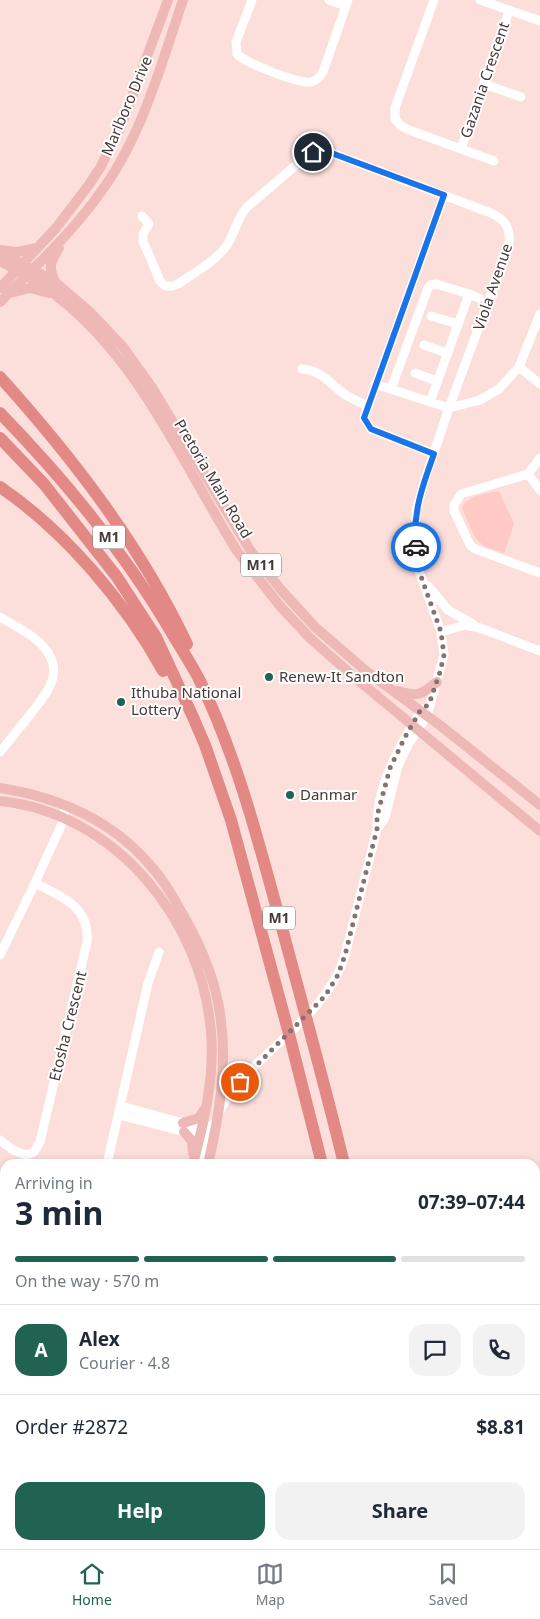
<!DOCTYPE html>
<html lang="en">
<head>
<meta charset="utf-8">
<style>
  :root { --surface:#fff; --page:#f2f2f3; --text:#1f2937; --muted:#747a83; --line:#e0e1e3; --accent:#216353 }
  body { margin:0; font-family:"Noto Sans",sans-serif; background:var(--page); color:var(--text); height:100vh; display:flex; flex-direction:column; font-size:19px; white-space:nowrap }
  * { box-sizing:border-box; margin:0 }
  p { font-size:16px; color:var(--muted) }
  .icon { flex:none; width:28px; height:28px; fill:none; stroke:currentColor; stroke-width:2; stroke-linecap:round; stroke-linejoin:round }
  .map { position:relative; flex:1; overflow:hidden }
  .sheet { position:absolute; left:0px; top:1159px; width:540px; height:391px; display:flex; flex-direction:column; background:var(--surface); border-radius:15px 15px 0 0; box-shadow:0 2px 8px #0003 }
  .sheet>* { flex:none }
  .pin { position:absolute; display:grid; place-items:center; width:42px; height:42px; color:#fff; margin:-21px; border:2px solid #fff; border-radius:50%; box-shadow:0 1px 5px #0007 }
  .courier { position:absolute; display:grid; place-items:center; width:50px; height:50px; margin:-25px; border:4px solid #1a73e8; border-radius:50%; background:#fff; color:#222; box-shadow:0 1px 6px #0007 }
  .head em { font-style:normal; font-weight:700 }
  .head div { display:flex; flex-direction:column-reverse }
  .head { display:flex; align-items:center; justify-content:space-between; height:85px; padding:0 15px }
  h1 { font-size:32px; font-weight:700; line-height:38px }
  .bar { display:grid; grid-template-columns:repeat(4,1fr); gap:8px 5px; align-content:center; height:60px; padding:0 15px }
  .bar i { height:6px; border-radius:4px; background:var(--line) }
  .bar .selected { background:var(--accent) }
  .bar p { grid-column:span 4 }
  .line { display:flex; align-items:center; gap:12px; padding:0 15px; border-top:1px solid var(--line) }
  .line div { flex:1 }
  .round { display:grid; place-items:center; flex:none; width:52px; height:52px; border-radius:15px; background:var(--page) }
  .primary-button { display:flex; gap:10px; margin-top:auto; padding:10px 15px }
  .primary-button a { flex:1; height:58px; border-radius:15px; background:var(--accent); color:#fff; font-size:20px; font-weight:700; line-height:58px; text-align:center }
  .primary-button a+a { background:var(--page); color:var(--text) }
  .tabs { display:flex; justify-content:space-around; align-items:center; height:70px; border-top:1px solid var(--line); background:var(--surface); font-size:14px; color:var(--muted) }
  .tabs a { display:grid; justify-items:center; gap:2px }
  .tabs .selected { color:var(--accent) }
  .map>svg:first-child { display:block }
</style>
</head>
<body>
<div class="map">
<svg width="540" height="1549" viewBox="0 0 540 1549">
  <rect width="100%" height="100%" fill="#fcdedb"/>
  <path fill="#ffc9c5" d="M499,491L514,524L504,553L484,546L475,538L462,508C467,495 486,494 499,491Z"/>
  <g fill="none" stroke-linecap="round" stroke-linejoin="round">
    <path stroke="#fff" stroke-width="9" d="M252,0L236,42L237,54C243,62 301,85 311,82C317,81 320,77 323,72L348,0
      M329,0L346,6
      M434,0L395,108V119L401,126L409,130L494,161
      M480,0L540,21
      M484,84L521,97
      M461,149L509,11
      M142,216L149,224L143,234V241L160,281C165,288 170,287 178,284C194,273 216,261 227,245C235,233 237,218 247,207L309,154L318,151L334,154L491,213C507,220 512,231 508,248L449,408L425,479L416,511L415,542L418,568L441,632L444,655L427,716L408,745L398,766L385,818L377,829
      M431,316L458,324
      M424,345L447,353
      M519,367L540,384
      M302,369C324,371 329,384 346,395C352,399 360,402 367,406
      M415,373L437,381
      M375,384L449,408L480,400L499,389L519,367L540,314
      M391,389L428,288L431,285L436,284L469,294
      M430,402L469,294L479,298
      M434,454L371,429L364,418L444,195
      M540,458L528,474L461,494L454,505V511L470,545L475,549L540,573
      M528,474L540,490
      M428,586L448,610L473,624
      M0,617C13,625 31,633 42,645C67,671 47,693 29,716C19,728 10,740 0,752
      M441,632L465,625L480,628L540,651
      M0,955L35,883L64,819L65,805
      M121,1106L183,1123L208,1127
      M219,1112C251,1052 325,1022 345,955L377,829C376,792 393,757 412,726C416,720 419,713 425,708
      M119,1115L181,1131L206,1136
      M0,1140L13,1150L26,1155L34,1152L40,1142L87,942C90,906 62,897 35,883
      M107,1164L148,983L159,952
      M201,1164L213,1124
      M0,1218L5,1222
      M0,1247L5,1239
      M0,1465L5,1469
      M4,1549L6,1545
      M59,1549L60,1545"/>
    <path stroke="#eeb8b6" stroke-width="10" d="M1,250L17,252L37,248
      M0,252L55,282L90,312L123,347L153,389L250,550L282,591L315,627L366,671L441,726L540,805
      M0,261C20,272 40,282 58,297C141,362 182,463 237,551L280,606L310,638L353,676L540,831
      M55,282C48,266 50,263 59,248
      M0,288L56,228L88,186L100,168L120,129L168,0
      M10,293L30,288L49,293
      M0,302C37,265 76,229 105,186C143,132 162,62 183,0
      M398,691C418,697 421,695 437,682
      M0,788C57,797 111,820 149,864C164,880 174,899 185,918C203,950 217,984 221,1021C227,1069 219,1117 208,1164
      M0,801C116,813 202,920 211,1032C215,1076 204,1122 193,1164
      M183,1123L199,1118L204,1110
      M184,1132L192,1141L193,1153
      M90,1549L91,1545
      M101,1549L103,1545
      M123,1549L127,1548"/>
    <path stroke="#e28985" stroke-width="12" d="M0,377C73,458 140,545 187,644
      M0,413C66,481 126,554 173,635C182,650 191,664 199,679C239,761 261,851 285,939C305,1014 326,1089 344,1164
      M0,438L44,484L117,577L156,637L193,717L205,745L231,820L288,1030L322,1164
      M0,487C65,531 126,603 163,671
      M432,1545L433,1549
      M454,1545L455,1549"/>
  </g>
  <g fill="none" stroke-linecap="round" stroke-linejoin="round">
    <path stroke="#857371" stroke-width="5" stroke-dasharray="0 9" d="M240,1082L325,996L338,975L345,955L377,829V816L390,768L405,737L420,711L429,704L440,672L444,655L441,632L418,568L416,547"/>
    <path stroke="#1a73e8" stroke-width="6" d="M313,152H323L334,154L444,195L364,418L371,429L434,454C423,484 412,514 416,547"/>
  </g>
  <g fill="#216353" stroke="#fff" stroke-width="2">
    <circle cx="269" cy="677" r="5"/>
    <circle cx="121" cy="702" r="5"/>
    <circle cx="290" cy="795" r="5"/>
  </g>
  <g text-anchor="middle" stroke-width="4" stroke-linejoin="round" paint-order="stroke">
    <g fill="#fff" stroke="#7d7474" stroke-width="1">
      <rect x="93" y="525.5" width="32" height="23" rx="4"/>
      <rect x="241" y="553.5" width="40" height="23" rx="4"/>
      <rect x="263" y="906.5" width="32" height="23" rx="4"/>
    </g>
    <g font-size="14" font-weight="bold" fill="#453938">
      <text x="109" y="542">M1</text>
      <text x="261" y="570">M11</text>
      <text x="279" y="923">M1</text>
    </g>
    <g font-size="15" fill="#453938" stroke="#fff">
      <text transform="translate(485 80) rotate(-71)" y="5">Gazania Crescent</text>
      <text transform="translate(127 106) rotate(-67)" y="5">Marlboro Drive</text>
      <text transform="translate(493 287) rotate(-71)" y="5">Viola Avenue</text>
      <text transform="translate(213 479) rotate(59)" y="5">Pretoria Main Road</text>
      <text transform="translate(68 1026) rotate(-76)" y="5">Etosha Crescent</text>
    </g>
    <g font-size="15" fill="#453938" stroke="#fff" text-anchor="start">
      <text x="279" y="682">Renew-It Sandton</text>
      <text x="131" y="698">Ithuba National<tspan x="131" dy="17">Lottery</tspan></text>
      <text x="300" y="800">Danmar</text>
    </g>
  </g>
</svg>
<div class="pin" style="left:240px;top:1082px;background:#ea580c"><svg class="icon" aria-label="bag" viewBox="0 0 24 24"><path d="M5 8h14l-1 12H6zM9 8a3 3 0 0 1 6 0"/></svg></div>
<div class="pin" style="left:313px;top:152px;background:#1f2937"><svg class="icon" aria-label="home" viewBox="0 0 24 24"><path d="M3 11l9-7 9 7M6 9v11h12V9"/></svg></div>
<div class="courier" style="left:416px;top:547px"><svg class="icon" aria-label="car" viewBox="0 0 24 24"><path d="M5 17H2v-5l4-1 3-4h7l3 4 3 1v5h-3M9 17h6M6 11h13"/><circle cx="7" cy="17" r="2"/><circle cx="17" cy="17" r="2"/></svg></div>
<section class="sheet">
<div class="head"><div><h1>3 min</h1><p>Arriving in</p></div><em>07:39–07:44</em></div>
<div class="bar"><i class="selected"></i><i class="selected"></i><i class="selected"></i><i></i><p>On the way · 570 m</p></div>
<div class="line" style="height:90px"><b class="round" style="background:var(--accent);color:#fff">A</b><div><b>Alex</b><p>Courier · 4.8</p></div><a class="round"><svg class="icon" aria-label="chat" viewBox="0 0 24 24"><path d="M4 5h16v11H9l-5 4z"/></svg></a><a class="round"><svg class="icon" aria-label="phone" viewBox="0 0 24 24"><path d="M5 4h4l2 5-3 2q2 4 5 5l2-3 5 2v4C11 20 4 13 5 4z"/></svg></a></div>
<div class="line" style="height:65px"><div>Order #2872</div><b>$8.81</b></div>
<div class="primary-button"><a>Help</a><a>Share</a></div>
</section>
</div>
<nav class="tabs">
<a class="selected"><svg class="icon" aria-label="home" viewBox="0 0 24 24"><path d="M3 11l9-7 9 7M6 9v11h12V9"/></svg>Home</a>
<a><svg class="icon" aria-label="map" viewBox="0 0 24 24"><path d="M3 6l6-2 6 2 6-2v14l-6 2-6-2-6 2zM9 4v14M15 6v14"/></svg>Map</a>
<a><svg class="icon" aria-label="saved" viewBox="0 0 24 24"><path d="M7 4h10v16l-5-4-5 4z"/></svg>Saved</a>
</nav>
</body>
</html>
